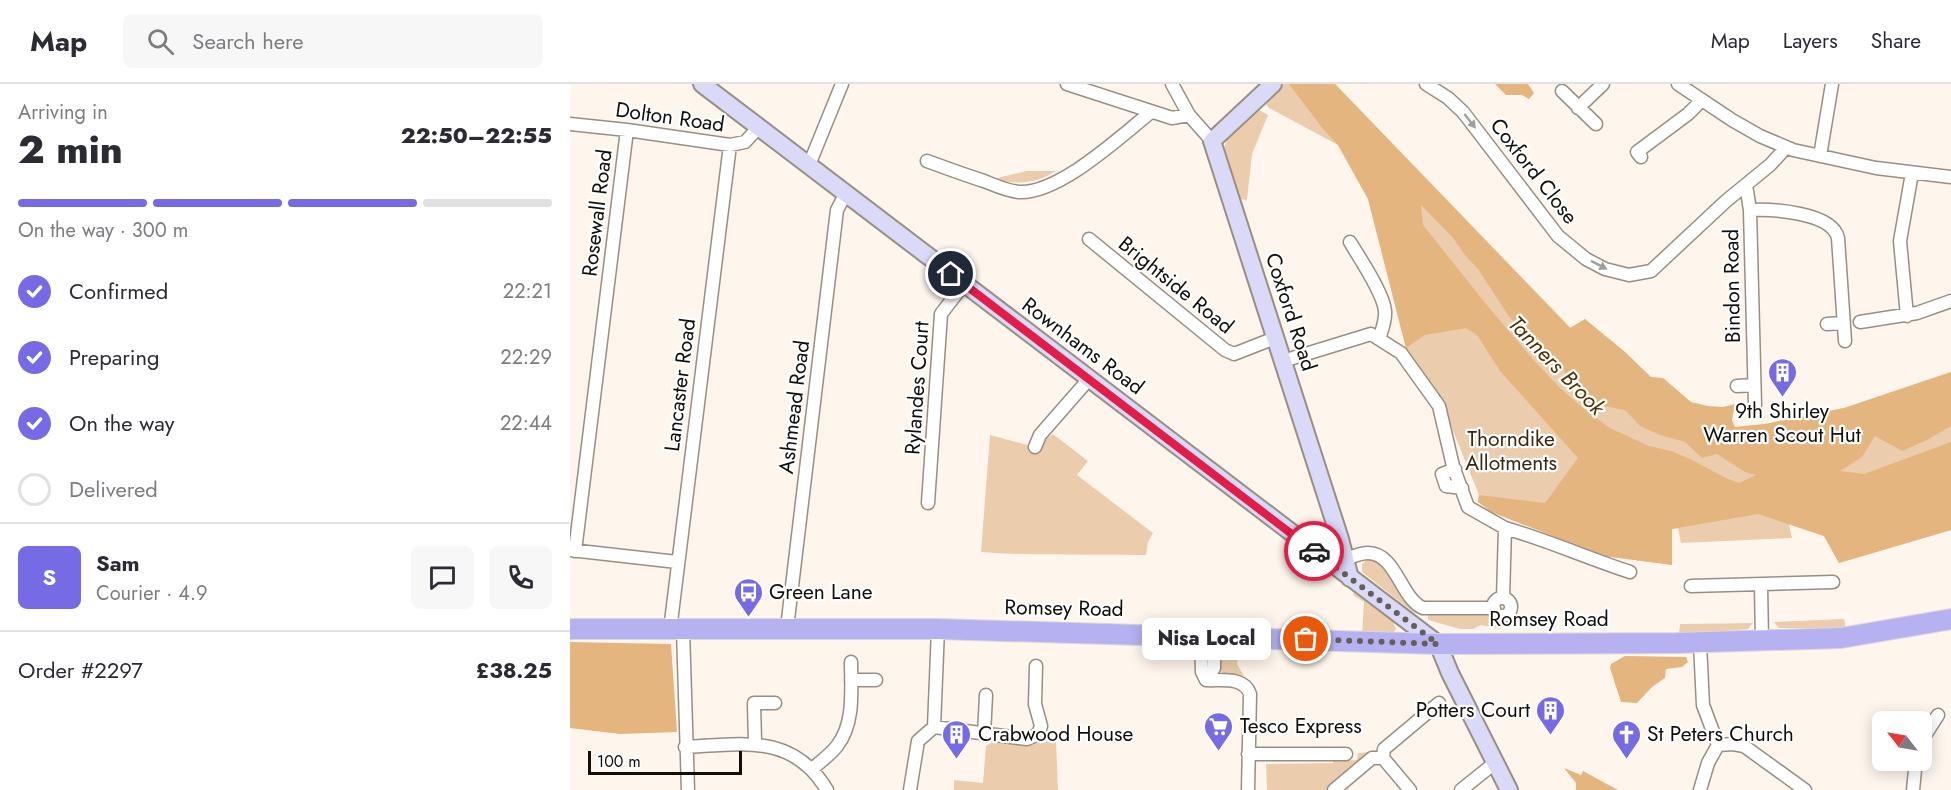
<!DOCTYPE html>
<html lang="en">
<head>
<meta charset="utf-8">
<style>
  :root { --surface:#fff; --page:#f7f7f7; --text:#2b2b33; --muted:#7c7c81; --line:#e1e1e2; --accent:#776ae5 }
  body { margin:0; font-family:Jost,sans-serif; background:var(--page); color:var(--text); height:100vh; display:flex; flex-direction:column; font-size:22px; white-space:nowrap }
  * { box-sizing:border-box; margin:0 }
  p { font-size:20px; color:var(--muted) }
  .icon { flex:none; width:33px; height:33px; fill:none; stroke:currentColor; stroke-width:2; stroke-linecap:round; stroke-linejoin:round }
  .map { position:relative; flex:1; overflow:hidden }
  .drawer { display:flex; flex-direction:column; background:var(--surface); width:570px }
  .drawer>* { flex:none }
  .needle { width:39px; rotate:301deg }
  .tools { position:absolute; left:1302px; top:627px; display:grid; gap:12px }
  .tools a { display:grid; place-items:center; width:60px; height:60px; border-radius:9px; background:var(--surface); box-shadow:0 3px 15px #0003; font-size:30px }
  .scale { position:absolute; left:18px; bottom:15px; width:154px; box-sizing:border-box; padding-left:6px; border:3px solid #110e0a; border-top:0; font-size:16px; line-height:21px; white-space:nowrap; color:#110e0a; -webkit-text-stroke:4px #fff; paint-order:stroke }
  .pin { position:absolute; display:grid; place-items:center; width:51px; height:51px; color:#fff; margin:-26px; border:3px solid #fff; border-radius:50%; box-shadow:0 2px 6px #0007 }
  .courier { position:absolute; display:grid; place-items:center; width:60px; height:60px; margin:-30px; border:4px solid #e11d48; border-radius:50%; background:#fff; color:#222; box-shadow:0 2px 8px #0007 }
  .bubble { position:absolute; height:42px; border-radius:9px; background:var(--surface); box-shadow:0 3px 15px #0003; font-size:20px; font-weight:800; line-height:42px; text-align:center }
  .summary em { font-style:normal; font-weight:800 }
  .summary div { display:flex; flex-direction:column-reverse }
  .summary { display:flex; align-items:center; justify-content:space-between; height:102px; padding:0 18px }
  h1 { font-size:39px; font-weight:800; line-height:45px }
  .bar { display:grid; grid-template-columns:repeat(4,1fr); gap:9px 6px; align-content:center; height:72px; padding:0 18px }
  .bar i { height:8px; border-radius:4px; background:var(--line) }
  .bar .on { background:var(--accent) }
  .bar p { grid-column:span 4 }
  .line { display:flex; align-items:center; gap:15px; padding:0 18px; border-top:2px solid var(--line) }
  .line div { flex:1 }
  .round { display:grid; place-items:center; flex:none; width:63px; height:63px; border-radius:9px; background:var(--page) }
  ol { padding:0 18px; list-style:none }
  li { display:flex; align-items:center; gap:18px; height:66px }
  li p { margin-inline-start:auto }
  li .icon { padding:6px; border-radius:50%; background:var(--accent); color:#fff; stroke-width:4 }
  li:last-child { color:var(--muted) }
  li i { width:33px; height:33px; border:3px solid var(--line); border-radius:50% }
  header { display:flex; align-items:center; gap:36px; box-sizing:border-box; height:84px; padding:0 30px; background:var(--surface); border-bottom:2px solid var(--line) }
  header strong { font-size:28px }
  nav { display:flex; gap:33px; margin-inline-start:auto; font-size:21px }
  .search { width:420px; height:54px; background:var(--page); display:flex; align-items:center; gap:15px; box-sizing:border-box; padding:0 21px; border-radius:9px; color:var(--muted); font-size:22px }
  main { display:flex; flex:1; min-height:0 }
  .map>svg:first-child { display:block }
</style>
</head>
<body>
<header>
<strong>Map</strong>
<div class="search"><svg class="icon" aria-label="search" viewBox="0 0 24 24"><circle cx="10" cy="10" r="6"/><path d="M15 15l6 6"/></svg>Search here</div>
<nav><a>Map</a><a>Layers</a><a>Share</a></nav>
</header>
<main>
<section class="drawer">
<div class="summary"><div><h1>2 min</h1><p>Arriving in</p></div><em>22:50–22:55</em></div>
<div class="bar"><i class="on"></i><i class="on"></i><i class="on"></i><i></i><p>On the way · 300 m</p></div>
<ol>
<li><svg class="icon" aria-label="check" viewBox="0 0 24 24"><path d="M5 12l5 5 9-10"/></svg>Confirmed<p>22:21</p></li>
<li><svg class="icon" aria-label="check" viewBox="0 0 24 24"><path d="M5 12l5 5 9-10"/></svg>Preparing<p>22:29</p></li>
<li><svg class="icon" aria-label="check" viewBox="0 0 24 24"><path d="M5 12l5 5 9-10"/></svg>On the way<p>22:44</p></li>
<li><i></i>Delivered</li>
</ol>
<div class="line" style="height:108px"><b class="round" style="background:var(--accent);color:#fff">S</b><div><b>Sam</b><p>Courier · 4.9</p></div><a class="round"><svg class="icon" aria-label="chat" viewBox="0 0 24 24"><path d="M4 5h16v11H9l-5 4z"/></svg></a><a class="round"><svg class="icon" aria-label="phone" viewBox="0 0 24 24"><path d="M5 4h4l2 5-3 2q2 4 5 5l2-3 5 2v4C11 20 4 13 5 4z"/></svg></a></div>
<div class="line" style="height:78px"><div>Order #2297</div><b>£38.25</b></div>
</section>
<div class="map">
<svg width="1381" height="706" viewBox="0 0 1381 706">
  <rect width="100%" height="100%" fill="#fef6ec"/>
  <path fill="#ebcdad" d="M706,0H765L1023,267L1146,345L1195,340L1274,324L1381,288V446L1269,479L1254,452L1219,440L1222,454L1111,459L1108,444L1102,445V481L1034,472L962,443L908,418L909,411L873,322L834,266L836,264L798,115L768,61L699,24L696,20L709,8L697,7Z
    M689,26L698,31L682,70L677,116L669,115L654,64L658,54Z
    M457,87H486C465,100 447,101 423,95Z
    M483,350L518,377L507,391L583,449L578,458L576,471C521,470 466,472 411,468L420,351L465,363Z
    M800,473L814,481L853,530L852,532L843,528L792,488V480Z
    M784,509L823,538L826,545L823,549L792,550L794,518L783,511Z
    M916,529L931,537V545L911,541L903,545H890L858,536V530Z
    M1274,535L1276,544H1209L1204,538Z
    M1183,539L1178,545L1109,551L1110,540Z
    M656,564L669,565L667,580L674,592L654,590L650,587V569Z
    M426,656H486L488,706H384V696L413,699L416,662Z
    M802,668L757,706H697L696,680L763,679V677L787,676L788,669Z"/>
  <path fill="#e5b57f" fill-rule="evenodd" d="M719,0H765L1000,244L1015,235L1054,267L1081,293L1093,294L1121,318L1138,322L1153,323L1165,320L1162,336L1165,343L1195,340L1274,324L1381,288V342L1357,356L1332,367L1305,352L1292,373L1270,387L1294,390L1381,358V446L1269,479L1254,452L1188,430L1102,445V481L1034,472L921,428L908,418L909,411L975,419L1008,374L930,287L907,251L896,244L855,251L836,264L798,115L768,61L753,45ZM851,121L883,154L895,171L908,185L940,234L980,270L987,280L1015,310L1029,321L1055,326L1070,342L1090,351L1115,358L1132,374L1147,370L1175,388L1186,391L1169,399L1156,394L1118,374L1101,367L1079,362L1040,344L1014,325L989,303L960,272L916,220L853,141Z
    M925,0H958L964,9L959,15L952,11H936Z
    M0,558L101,560L107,648L50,650L0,644Z
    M1055,572L1116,573L1118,578L1112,583L1096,585L1095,594L1082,603L1067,619L1051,618L1040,584L1041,580Z
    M994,684L1011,691L1013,687L1048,706H1006V699Z"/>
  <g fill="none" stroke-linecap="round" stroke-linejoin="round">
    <path stroke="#e5b57f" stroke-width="3" d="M739,0L778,46L900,211L976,301L1029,348L1078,379L1120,397L1144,403L1184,410L1229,411L1296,406L1381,376"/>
    <defs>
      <path id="street" d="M497,0L602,34L619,31
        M602,0L619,31L642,57
        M856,0L878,14L893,28L988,152L1016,175L1035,185L1059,191L1081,187L1156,117L1200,81L1212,68L1214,62
        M1108,0L1162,36L1190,52L1223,66L1306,84L1381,93
        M992,7L1026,40
        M1008,24L1033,0
        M0,40L57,46L160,61L175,58L188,44
        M1250,72L1262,0
        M1071,73L1067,68L1118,30L1131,17
        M357,77C376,84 395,91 414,97C424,101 437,107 449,108C489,110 550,53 581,28
        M239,81L272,0
        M1176,101L1180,126L1185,321
        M1180,126C1201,125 1262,128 1268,154L1275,257
        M519,155L655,266L664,270L705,254
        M780,158C789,173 814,210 815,227C816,236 812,246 809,255
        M1337,232L1330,157L1342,89
        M1290,238L1347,229L1381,217
        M1257,240L1273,239
        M713,277L801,250L831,269L869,322L883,382L898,423L935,444L933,514
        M1167,302L1184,301
        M465,363L470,351L519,295
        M885,385L872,390L876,402L892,404
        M358,419L371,230L394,200
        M935,444C977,456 1017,474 1060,488
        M0,466L107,478
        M5,467L57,46
        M775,475C782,473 790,469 798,469C826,469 831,515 853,524H924
        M1191,501L1192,558
        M1121,502L1263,498
        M923 523a9 9 0 1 1 18 0a9 9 0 1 1-18 0Z
        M217,544L267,126L276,109
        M100,546L160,61
        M113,546L118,706
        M631,552L632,588L636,596
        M1130,559L1133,621L1148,661L1138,679L1130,706
        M281,596H306
        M636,596C651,597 674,592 680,610L678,706
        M636,596L644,584V553
        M364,643L457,655L468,650L471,642L465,620L466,582
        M414,651L416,611
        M1352,656L1368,631
        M185,659L184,619H205
        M1148,661L1163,660L1174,662L1235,706
        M115,663C172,660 223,649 257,706
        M678,670H776
        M813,674L840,706
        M242,685C250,678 260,671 267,662C285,639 281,606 281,578
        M340,706L348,657L364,643L368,545
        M764,706L802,674H813L814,665L869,619
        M891,706L926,678
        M1343,706L1346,676"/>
      <path id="secondary" d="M132,0L868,560L880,589L939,706
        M703,0L642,57L770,455L780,494"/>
      <path id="primary" d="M0,545H368L868,560L1107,559L1271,554L1381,535"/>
    </defs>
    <use href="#street" stroke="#988e84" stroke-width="15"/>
    <use href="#secondary" stroke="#988e84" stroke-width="20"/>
    <use href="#primary" stroke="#d9d8d8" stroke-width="22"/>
    <use href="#street" stroke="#fff" stroke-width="12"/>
    <use href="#secondary" stroke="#dbd9f8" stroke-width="16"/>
    <use href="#primary" stroke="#b6b2f1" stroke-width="20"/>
  </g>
  <defs><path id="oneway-solid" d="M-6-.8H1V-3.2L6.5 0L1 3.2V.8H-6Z" transform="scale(1.5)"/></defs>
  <g fill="#a09f9d">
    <use href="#oneway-solid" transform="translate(900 37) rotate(52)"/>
    <use href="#oneway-solid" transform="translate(1029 181) rotate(27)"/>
  </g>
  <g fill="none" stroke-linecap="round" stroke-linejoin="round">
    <path stroke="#645f59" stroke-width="6" stroke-dasharray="0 10.8" d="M736,555L868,560L744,467"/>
    <path stroke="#e11d48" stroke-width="8" d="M381,190L744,467"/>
  </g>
  <defs>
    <symbol id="building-pin" viewBox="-11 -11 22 30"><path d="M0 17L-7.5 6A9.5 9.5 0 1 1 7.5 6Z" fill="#776ae5" stroke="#fff"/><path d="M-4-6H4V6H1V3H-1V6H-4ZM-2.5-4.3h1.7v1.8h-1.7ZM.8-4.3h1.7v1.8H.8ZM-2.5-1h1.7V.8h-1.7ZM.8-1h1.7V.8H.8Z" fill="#fff"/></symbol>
    <symbol id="bus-pin" viewBox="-11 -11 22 30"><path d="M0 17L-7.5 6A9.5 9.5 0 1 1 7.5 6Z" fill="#776ae5" stroke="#fff"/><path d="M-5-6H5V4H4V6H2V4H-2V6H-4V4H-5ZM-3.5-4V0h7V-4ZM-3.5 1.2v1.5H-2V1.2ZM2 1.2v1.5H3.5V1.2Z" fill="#fff"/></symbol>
    <symbol id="supermarket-pin" viewBox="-11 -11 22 30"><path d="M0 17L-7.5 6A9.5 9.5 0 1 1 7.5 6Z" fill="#776ae5" stroke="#fff"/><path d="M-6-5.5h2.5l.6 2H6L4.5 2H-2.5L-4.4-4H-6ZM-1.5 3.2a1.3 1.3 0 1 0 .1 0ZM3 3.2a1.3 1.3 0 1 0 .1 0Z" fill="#fff"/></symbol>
    <symbol id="church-pin" viewBox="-11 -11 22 30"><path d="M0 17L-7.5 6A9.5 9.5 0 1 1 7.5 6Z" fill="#776ae5" stroke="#fff"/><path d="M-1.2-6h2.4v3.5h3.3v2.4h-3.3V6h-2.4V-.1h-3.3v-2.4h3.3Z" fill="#fff"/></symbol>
  </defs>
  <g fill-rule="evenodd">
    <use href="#building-pin" x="1196" y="272" width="33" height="45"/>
    <use href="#bus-pin" x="162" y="492" width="33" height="45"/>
    <use href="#building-pin" x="964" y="610" width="33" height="45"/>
    <use href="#supermarket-pin" x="632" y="626" width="33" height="45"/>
    <use href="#building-pin" x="370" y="634" width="33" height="45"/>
    <use href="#church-pin" x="1040" y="634" width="33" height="45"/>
  </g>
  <g text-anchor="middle" stroke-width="4.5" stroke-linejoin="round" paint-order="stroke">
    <g font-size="21" fill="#110e0a" stroke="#fff">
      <text transform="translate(100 33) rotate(8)" y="7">Dolton Road</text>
      <text transform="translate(964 87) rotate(52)" y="7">Coxford Close</text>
      <text transform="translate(27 129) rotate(-83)" y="7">Rosewall Road</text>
      <text transform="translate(606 201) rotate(39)" y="7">Brightside Road</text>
      <text transform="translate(1162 202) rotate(-91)" y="7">Bindon Road</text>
      <text transform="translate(721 228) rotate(72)" y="7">Coxford Road</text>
      <text transform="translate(513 262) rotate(37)" y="7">Rownhams Road</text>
      <text transform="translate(110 301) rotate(-83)" y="7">Lancaster Road</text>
      <text transform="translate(347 304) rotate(-86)" y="7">Rylandes Court</text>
      <text transform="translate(224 323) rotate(-83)" y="7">Ashmead Road</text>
      <text transform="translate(494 524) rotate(1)" y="7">Romsey Road</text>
      <text x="979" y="542">Romsey Road</text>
    </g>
    <g font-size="21" fill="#110e0a" stroke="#fff" text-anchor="start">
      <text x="1212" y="334" text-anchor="middle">9th Shirley<tspan x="1212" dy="24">Warren Scout Hut</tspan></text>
      <text x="199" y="515">Green Lane</text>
      <text x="960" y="633" text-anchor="end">Potters Court</text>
      <text x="670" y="649">Tesco Express</text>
      <text x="408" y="657">Crabwood House</text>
      <text x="1077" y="657">St Peters Church</text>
    </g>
    <g font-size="21" fill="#3a260e" stroke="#fff">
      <text x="941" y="362">Thorndike<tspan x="941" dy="24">Allotments</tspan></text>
    </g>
    <g font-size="22" font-style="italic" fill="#503003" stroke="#fff">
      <text transform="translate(987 281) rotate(46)" y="8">Tanners Brook</text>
    </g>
  </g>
</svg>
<div class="tools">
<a><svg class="needle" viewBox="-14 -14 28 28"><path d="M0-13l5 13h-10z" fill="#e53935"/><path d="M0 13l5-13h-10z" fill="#7c7c81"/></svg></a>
</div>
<div class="scale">100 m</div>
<div class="pin" style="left:736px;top:555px;background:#ea580c"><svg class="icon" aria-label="bag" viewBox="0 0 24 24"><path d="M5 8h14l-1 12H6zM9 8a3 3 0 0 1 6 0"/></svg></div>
<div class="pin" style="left:381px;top:190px;background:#1f2937"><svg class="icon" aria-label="home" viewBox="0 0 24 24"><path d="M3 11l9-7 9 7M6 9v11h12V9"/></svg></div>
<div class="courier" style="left:744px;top:467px"><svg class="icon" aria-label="car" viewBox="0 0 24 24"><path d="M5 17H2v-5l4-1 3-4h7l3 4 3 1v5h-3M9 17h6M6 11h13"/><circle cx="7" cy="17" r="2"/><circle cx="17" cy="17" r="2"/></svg></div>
<div class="bubble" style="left:572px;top:534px;width:129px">Nisa Local</div>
</div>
</main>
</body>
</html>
